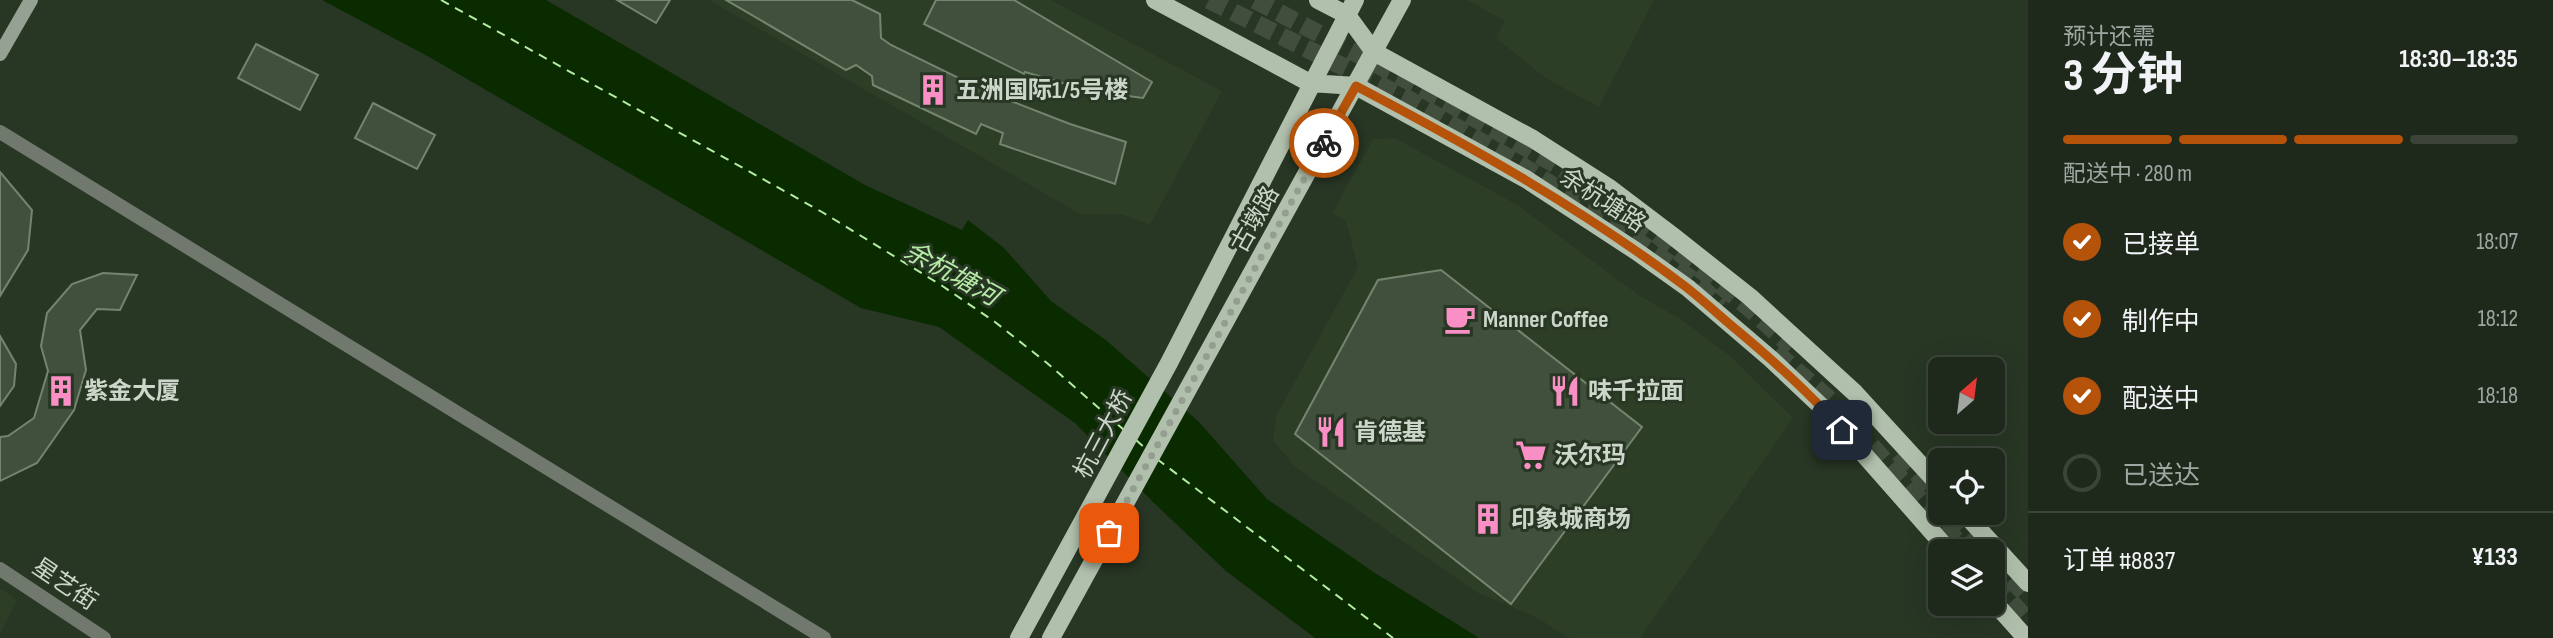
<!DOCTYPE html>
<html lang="zh">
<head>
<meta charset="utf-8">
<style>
  :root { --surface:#1e281b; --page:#263024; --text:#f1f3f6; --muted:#a1a6a3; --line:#3c443a; --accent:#b45309 }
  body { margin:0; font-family:"Sofia Sans Condensed","Noto Sans SC",sans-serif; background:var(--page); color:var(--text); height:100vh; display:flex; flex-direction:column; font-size:26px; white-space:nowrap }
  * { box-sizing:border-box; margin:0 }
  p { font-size:23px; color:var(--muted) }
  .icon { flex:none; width:38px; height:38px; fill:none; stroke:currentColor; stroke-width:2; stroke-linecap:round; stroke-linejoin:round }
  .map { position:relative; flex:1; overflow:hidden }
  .sheet { display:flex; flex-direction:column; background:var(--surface); width:525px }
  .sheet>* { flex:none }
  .needle { width:46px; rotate:28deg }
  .buttons { position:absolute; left:1928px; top:357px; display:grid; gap:14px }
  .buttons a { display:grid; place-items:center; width:77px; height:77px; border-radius:10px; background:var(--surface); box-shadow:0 7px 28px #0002,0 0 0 2px var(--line); font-size:35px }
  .pin { position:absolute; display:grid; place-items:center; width:60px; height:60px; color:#fff; margin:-30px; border-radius:14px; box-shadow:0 4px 10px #0006 }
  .courier { position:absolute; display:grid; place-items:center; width:70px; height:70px; margin:-35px; border:5px solid #b45309; border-radius:50%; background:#fff; color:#222; box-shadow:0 2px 9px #0007 }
  .head em { font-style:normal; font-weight:700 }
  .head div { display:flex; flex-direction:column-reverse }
  .head { display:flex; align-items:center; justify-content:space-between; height:119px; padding:0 35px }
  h1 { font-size:46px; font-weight:700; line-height:52px }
  .bar { display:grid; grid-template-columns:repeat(4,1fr); gap:10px 7px; align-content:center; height:84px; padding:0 35px }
  .bar i { height:9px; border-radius:5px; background:var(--line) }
  .bar .active { background:var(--accent) }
  .bar p { grid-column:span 4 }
  .line { display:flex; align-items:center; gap:18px; padding:0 35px; border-top:2px solid var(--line) }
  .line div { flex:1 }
  ol { padding:0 35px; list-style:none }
  li { display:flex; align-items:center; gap:21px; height:77px }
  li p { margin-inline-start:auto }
  li .icon { padding:7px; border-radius:50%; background:var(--accent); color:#fff; stroke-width:4 }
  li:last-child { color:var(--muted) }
  li i { width:38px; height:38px; border:4px solid var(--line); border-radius:50% }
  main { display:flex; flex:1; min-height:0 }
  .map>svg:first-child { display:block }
</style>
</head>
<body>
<main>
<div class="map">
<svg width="2028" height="638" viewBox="0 0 2028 638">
  <rect width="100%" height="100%" fill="#283624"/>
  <path fill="#2c3e26" d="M709,0H1051L1222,91L1150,225L1121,214L1082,215Z
    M1467,0H1654L1599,107L1547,79L1496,38L1505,21Z
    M1395,138L1516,204L1640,296L1682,320L1731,357L1793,418L1640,638H1569L1536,617L1478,593L1294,466L1273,440L1276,416L1358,267L1346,221L1332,213L1373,139Z
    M0,588L17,600L0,634Z"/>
  <path fill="#0a2b00" d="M322,0H546L865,185L962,230L968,220L1004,248L1051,301L1107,341L1198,421L1267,499L1375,573L1479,638H1315L1226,571L1154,503L1075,423L939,327L861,308L431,58Z"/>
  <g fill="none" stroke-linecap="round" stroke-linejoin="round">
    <path stroke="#b4eba5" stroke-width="2" stroke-dasharray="9 7" stroke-linecap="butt" d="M441,0L822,212L941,285L995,322L1047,363L1124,430
      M1136,440L1145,448
      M1157,459L1393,638"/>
  </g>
  <path fill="#40503c" stroke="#74856f" stroke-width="2" d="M617,0H670L656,23Z
    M726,0H852L880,14L881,38L891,45L989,93L993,84L1016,91L1011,101L1070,124L1126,142L1115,184L1000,144L1003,133L981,124L976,134L936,115L873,85L872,76L856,65L846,70Z
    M936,0H1014L1152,82L1143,98L1089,91L1025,72L1024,74L924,24Z
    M256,44L318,75L300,110L238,78Z
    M373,103L435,135L417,169L355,138Z
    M0,172L32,210L28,250L0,296Z
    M1441,270L1642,427L1511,604L1295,434L1378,280Z
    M103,273L137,275L120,310L97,309L80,330L86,370L74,410L37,463L0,481V437L8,436L34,418L48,371L41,346L47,313L72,284Z
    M0,336L16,364L14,386L0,406Z"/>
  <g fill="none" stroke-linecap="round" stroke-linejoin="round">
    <path stroke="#414e3d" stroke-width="18" stroke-dasharray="18 9" stroke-linecap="butt" d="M1209,0L1408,99L1516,162L1626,233L1694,281L1722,306
      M1255,0L1422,88L1579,178
      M1636,218L1748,307L1792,347
      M1775,352L1830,400L1966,551
      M1899,453L1941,500
      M1952,513L1987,551
      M1993,559L2028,597
      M1993,582L2028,621"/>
    <path stroke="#71796f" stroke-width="14" d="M0,132L824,638
      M0,569L104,638"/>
    <path stroke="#95a192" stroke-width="14" d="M0,54L31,0"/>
    <path stroke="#b1c0ac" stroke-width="18" d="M1155,0L1310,83L1356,86L1526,179L1636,251L1688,288L1771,359L1824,409L1949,551
      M1318,0L1347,15L1374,52L1533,139L1608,187L1674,237L1750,297L1855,393L1941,487
      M1964,513L2028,583
      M1993,601L2026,638
      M1019,638L1169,363L1355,0
      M1051,638L1402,0"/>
  </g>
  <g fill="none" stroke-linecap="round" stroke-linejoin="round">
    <path stroke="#939e90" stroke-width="7" stroke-dasharray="0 12.6" d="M1109,533L1324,143"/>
    <path stroke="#b45309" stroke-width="9" d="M1324,143L1356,86C1470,146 1583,209 1686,287C1704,301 1721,317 1738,331C1775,362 1811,394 1842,430"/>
  </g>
  <defs>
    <symbol id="building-bare" viewBox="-9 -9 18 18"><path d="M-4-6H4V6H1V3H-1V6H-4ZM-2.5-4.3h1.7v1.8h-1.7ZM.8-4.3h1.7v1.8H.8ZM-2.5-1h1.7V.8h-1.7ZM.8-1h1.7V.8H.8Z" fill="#fa8fc6" stroke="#283624" stroke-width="2.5" paint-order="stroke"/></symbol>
    <symbol id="cafe-bare" viewBox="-9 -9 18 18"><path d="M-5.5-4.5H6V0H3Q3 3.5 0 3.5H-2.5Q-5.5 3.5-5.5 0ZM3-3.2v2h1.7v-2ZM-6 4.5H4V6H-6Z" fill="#fa8fc6" stroke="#283624" stroke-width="2.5" paint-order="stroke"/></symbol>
    <symbol id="restaurant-bare" viewBox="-9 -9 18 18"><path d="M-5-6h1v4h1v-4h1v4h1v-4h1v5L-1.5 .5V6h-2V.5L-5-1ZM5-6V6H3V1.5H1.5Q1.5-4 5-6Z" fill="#fa8fc6" stroke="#283624" stroke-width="2.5" paint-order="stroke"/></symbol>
    <symbol id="supermarket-bare" viewBox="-9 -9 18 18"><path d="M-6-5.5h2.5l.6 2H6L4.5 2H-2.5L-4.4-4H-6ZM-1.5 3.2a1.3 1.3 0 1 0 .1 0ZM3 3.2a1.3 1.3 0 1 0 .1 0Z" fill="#fa8fc6" stroke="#283624" stroke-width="2.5" paint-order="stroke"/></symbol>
  </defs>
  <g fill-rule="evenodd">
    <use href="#building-bare" x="911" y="68" width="44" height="44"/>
    <use href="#cafe-bare" x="1438" y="297" width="44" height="44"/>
    <use href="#building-bare" x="39" y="369" width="44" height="44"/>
    <use href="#restaurant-bare" x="1543" y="369" width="44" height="44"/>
    <use href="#restaurant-bare" x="1309" y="410" width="44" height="44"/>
    <use href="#supermarket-bare" x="1509" y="433" width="44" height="44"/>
    <use href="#building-bare" x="1466" y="497" width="44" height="44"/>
  </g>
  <g text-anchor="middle" stroke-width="6" stroke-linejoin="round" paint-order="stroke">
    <g font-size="24" font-weight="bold" fill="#cdd6ca" stroke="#283624" text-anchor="start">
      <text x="956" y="98">五洲国际1/5号楼</text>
      <text x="1483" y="327">Manner Coffee</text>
      <text x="84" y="399">紫金大厦</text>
      <text x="1588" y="399">味千拉面</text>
      <text x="1354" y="440">肯德基</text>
      <text x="1554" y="463">沃尔玛</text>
      <text x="1511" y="527">印象城商场</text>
    </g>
    <g font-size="24" fill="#cdd6ca" stroke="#283624">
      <text transform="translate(1603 200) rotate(33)" y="8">余杭塘路</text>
      <text transform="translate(1255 219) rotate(-61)" y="8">古墩路</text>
      <text transform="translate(1103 434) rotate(-62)" y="8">杭三大桥</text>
      <text transform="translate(65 584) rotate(34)" y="8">星艺街</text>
    </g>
    <g font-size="26" font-style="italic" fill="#b4eba5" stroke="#283624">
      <text transform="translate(952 273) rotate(29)" y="9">余杭塘河</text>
    </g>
  </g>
</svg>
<div class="buttons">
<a><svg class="needle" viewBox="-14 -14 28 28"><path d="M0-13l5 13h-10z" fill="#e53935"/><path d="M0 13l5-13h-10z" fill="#a1a6a3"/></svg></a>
<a><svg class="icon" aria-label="locate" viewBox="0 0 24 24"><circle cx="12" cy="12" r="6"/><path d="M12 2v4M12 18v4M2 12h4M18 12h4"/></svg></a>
<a><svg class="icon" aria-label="layers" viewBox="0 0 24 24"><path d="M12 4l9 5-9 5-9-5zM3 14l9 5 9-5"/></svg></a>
</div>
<div class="pin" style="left:1109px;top:533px;background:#ea580c"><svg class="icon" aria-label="bag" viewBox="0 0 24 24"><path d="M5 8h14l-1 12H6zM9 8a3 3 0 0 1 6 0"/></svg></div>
<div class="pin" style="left:1842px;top:430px;background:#1f2937"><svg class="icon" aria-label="home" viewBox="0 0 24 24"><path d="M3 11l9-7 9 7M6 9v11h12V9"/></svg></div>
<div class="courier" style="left:1324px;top:143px"><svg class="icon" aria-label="bike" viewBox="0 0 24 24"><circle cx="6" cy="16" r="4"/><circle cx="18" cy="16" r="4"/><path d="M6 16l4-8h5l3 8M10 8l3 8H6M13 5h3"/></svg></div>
</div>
<section class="sheet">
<div class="head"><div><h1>3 分钟</h1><p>预计还需</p></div><em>18:30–18:35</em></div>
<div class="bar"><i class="active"></i><i class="active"></i><i class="active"></i><i></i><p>配送中 · 280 m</p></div>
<ol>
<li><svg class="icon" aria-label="check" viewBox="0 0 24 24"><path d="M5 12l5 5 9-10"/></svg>已接单<p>18:07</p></li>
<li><svg class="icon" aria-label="check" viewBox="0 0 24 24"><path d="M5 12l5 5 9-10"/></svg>制作中<p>18:12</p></li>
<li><svg class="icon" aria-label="check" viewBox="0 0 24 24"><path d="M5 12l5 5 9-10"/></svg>配送中<p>18:18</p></li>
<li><i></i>已送达</li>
</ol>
<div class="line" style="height:91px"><div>订单 #8837</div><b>¥133</b></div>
</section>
</main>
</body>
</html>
